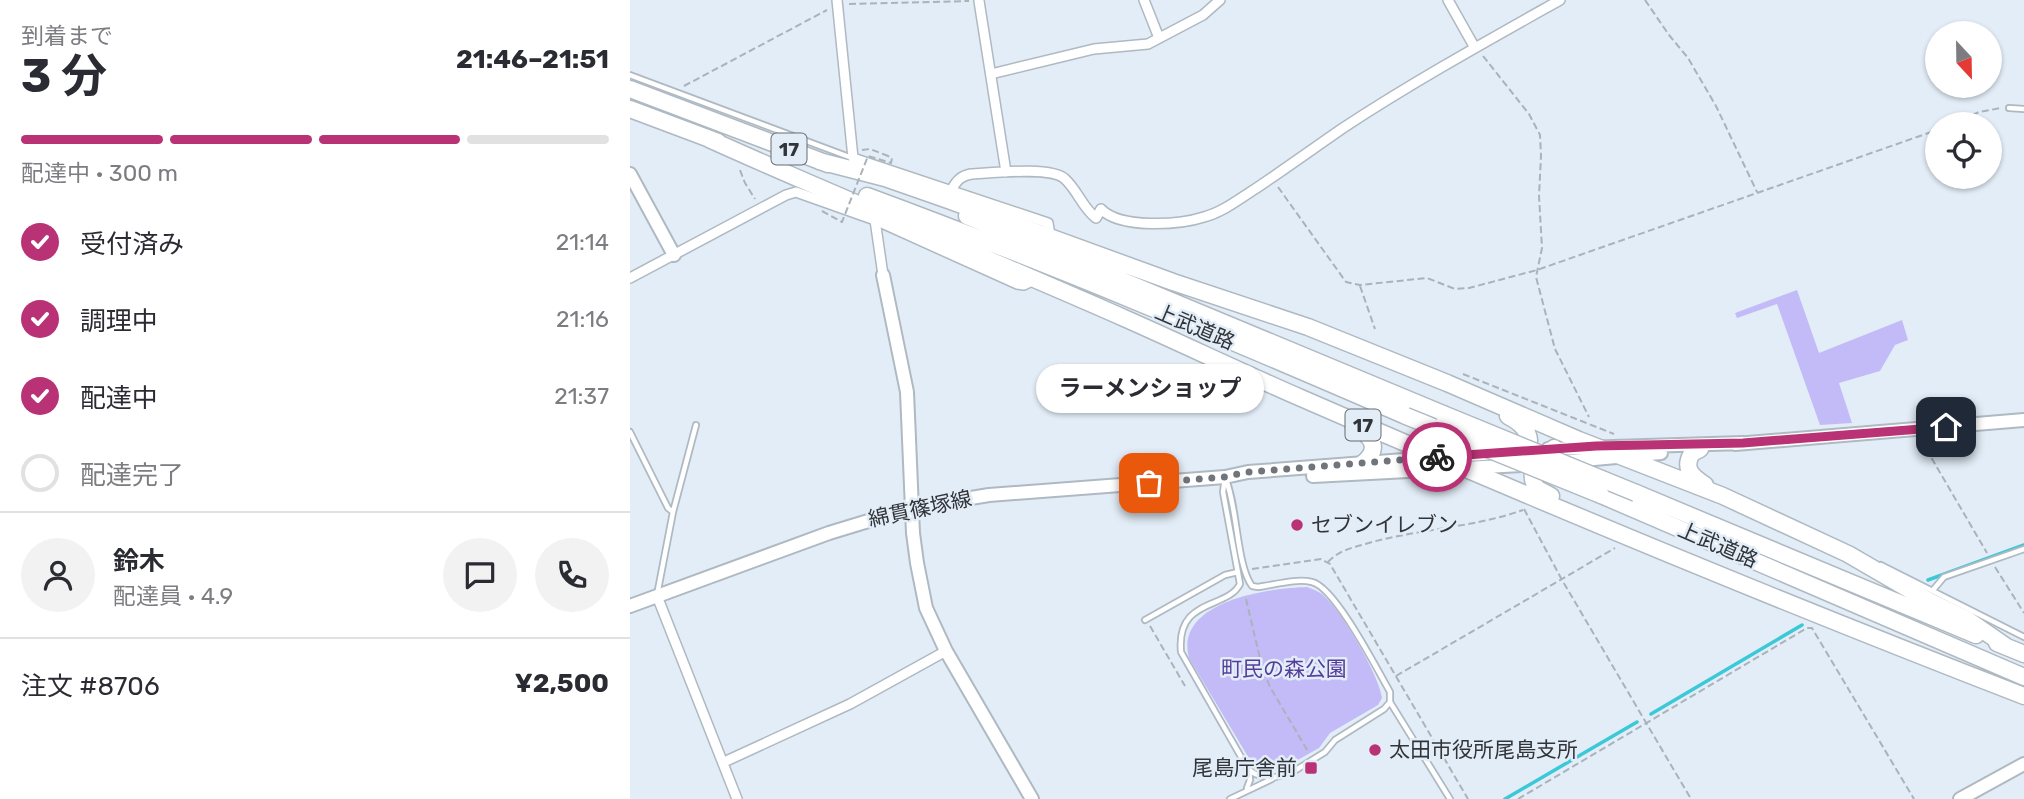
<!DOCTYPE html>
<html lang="ja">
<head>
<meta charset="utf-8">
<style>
  :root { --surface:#fff; --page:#f2f2f3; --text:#2b2b33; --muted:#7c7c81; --line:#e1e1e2; --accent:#b83275 }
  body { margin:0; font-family:Rubik,"Noto Sans JP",sans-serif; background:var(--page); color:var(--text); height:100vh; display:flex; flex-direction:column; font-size:26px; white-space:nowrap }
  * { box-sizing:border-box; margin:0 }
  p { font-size:23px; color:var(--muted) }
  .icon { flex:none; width:38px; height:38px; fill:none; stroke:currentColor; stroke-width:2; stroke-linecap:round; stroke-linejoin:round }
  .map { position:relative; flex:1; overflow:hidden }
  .side { display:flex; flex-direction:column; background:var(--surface); width:630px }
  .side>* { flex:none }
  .needle { width:46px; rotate:158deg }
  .fabs { position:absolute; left:1295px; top:21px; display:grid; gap:14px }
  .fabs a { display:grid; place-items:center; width:77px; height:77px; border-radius:50%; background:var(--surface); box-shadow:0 2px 5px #0004; font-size:35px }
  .pin { position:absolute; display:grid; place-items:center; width:60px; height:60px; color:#fff; margin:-30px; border-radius:14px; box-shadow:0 4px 10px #0006 }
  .courier { position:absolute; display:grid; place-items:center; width:70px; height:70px; margin:-35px; border:5px solid #b83275; border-radius:50%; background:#fff; color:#222; box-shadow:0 2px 9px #0007 }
  .bubble { position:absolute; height:49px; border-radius:24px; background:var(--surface); box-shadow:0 2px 5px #0004; font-size:23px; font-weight:700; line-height:49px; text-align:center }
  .headline em { font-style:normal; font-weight:700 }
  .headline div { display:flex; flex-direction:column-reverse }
  .headline { display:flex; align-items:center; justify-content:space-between; height:119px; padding:0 21px }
  h1 { font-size:46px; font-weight:700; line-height:52px }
  .bar { display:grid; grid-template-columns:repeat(4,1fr); gap:10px 7px; align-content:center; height:84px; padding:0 21px }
  .bar i { height:9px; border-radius:5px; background:var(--line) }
  .bar .selected { background:var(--accent) }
  .bar p { grid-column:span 4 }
  .line { display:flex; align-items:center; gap:18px; padding:0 21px; border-top:2px solid var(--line) }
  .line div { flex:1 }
  .round { display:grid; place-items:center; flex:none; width:74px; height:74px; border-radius:37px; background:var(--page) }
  ol { padding:0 21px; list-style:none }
  li { display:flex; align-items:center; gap:21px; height:77px }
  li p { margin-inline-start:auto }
  li .icon { padding:7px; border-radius:50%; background:var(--accent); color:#fff; stroke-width:4 }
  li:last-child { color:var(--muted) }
  li i { width:38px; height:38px; border:4px solid var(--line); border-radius:50% }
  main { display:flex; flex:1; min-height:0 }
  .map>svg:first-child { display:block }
</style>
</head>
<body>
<main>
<section class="side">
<div class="headline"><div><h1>3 分</h1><p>到着まで</p></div><em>21:46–21:51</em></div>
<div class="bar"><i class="selected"></i><i class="selected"></i><i class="selected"></i><i></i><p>配達中 · 300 m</p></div>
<ol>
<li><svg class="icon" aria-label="check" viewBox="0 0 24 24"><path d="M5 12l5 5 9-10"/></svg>受付済み<p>21:14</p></li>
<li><svg class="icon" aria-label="check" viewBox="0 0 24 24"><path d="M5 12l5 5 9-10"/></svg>調理中<p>21:16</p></li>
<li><svg class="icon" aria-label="check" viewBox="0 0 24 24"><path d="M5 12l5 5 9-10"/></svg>配達中<p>21:37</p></li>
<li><i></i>配達完了</li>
</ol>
<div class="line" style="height:126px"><a class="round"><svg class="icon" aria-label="person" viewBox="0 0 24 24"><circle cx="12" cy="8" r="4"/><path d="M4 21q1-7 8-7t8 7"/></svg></a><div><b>鈴木</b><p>配達員 · 4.9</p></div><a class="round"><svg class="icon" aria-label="chat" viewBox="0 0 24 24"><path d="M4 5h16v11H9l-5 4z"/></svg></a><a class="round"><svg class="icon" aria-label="phone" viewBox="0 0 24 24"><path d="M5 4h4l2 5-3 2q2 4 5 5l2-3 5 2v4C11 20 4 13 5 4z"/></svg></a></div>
<div class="line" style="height:91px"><div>注文 #8706</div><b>¥2,500</b></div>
</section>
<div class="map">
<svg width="1394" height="799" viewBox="0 0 1394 799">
  <rect width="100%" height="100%" fill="#e3edf7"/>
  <path fill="#c3bbf7" d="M1167,290L1189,353L1272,320L1278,340L1265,345L1250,371L1209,383L1222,423L1190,425L1147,304L1107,318L1105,313Z
    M677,587C685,590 691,592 696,598C712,612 750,677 752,698L748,705L700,733L689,748L650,770H640L627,767L620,760L559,658C544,601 639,588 677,587Z"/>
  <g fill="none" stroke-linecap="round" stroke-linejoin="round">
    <path stroke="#3bc8d7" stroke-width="3.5" d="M1298,580L1394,545
      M1021,714L1172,625
      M875,799L1007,722"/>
    <defs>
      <path id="lane" d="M0,75L222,158
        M1379,108L1394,109
        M0,432L38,508L43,512
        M595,477C608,507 606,564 622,586L628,587C644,585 666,578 682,582C705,587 747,669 760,692V702L754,709L705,740L695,752L661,773L642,778L625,774L618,769L551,652C546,597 597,610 610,584L593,492Z
        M1251,565L1394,637
        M1303,590L1314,577L1394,549
        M27,595L43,512L66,425
        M515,620L595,575L608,572
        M760,702L820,799
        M617,788L620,780L619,770
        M600,799L642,779"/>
      <path id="street" d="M207,0L223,158L418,223L420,235
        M514,0L529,38
        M818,0L845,48
        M349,1L376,172
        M361,74L464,49L518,44L573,15L590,0
        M322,189C327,180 331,176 341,174C361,173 422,166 435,179C448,191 452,207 466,218L471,209C490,229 549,225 574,217C593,212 609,199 625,189C655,169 684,148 713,128C783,82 857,41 930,0
        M245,220L253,275
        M0,278L156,195L166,192L245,220L387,284L394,285L404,280
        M27,596L107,799
        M94,762L220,704L316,651"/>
      <path id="secondary" d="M0,174L44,255
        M253,275L277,392L283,533L287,563L296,608L316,651L402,799
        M1105,444L1394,420
        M918,449L1113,443
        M931,462L1031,453
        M683,476L892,465
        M0,606L199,533L281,508L359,495L595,477L618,472L865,453
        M1330,799L1394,764"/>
      <path id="highway" d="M0,89L198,164
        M0,109L88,142
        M79,139C216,201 356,257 494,318C553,344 611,372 671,398C910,502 1151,602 1394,696
        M189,161L255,178L318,200L543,282L678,327L817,383L949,440L1093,496L1218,554L1299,601L1338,620L1377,647
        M237,196C419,263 598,339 776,416
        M337,216L813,414
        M878,416C896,425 908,441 890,457
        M724,427C743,436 751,449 732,464
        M1070,449L1062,453C1053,468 1061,476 1075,485
        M1006,493L1346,635
        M971,495L1394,677
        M921,496L906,488C896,468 910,460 924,448
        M1367,643L1394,654"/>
    </defs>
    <use href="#lane" stroke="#afb9c2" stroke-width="8"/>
    <use href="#street" stroke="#afb9c2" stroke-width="12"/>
    <use href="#secondary" stroke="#afb9c2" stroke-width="16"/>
    <use href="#highway" stroke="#afb9c2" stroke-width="19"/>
    <path stroke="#aab2ba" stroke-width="2" stroke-dasharray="7 3.5" stroke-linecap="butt" d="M1015,0L1039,35L1058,58L1086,106L1127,192
      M219,4L339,1
      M853,56L899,114L910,135L911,156L909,196L912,248L906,277L925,349L959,417
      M54,86L197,10
      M1323,124L1349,112L1371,108
      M232,150L240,149L258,156
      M110,170L115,183L125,199
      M648,187L716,282L730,285L797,278L825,289L839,288L907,270L1307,130
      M730,286L745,329
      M833,374L984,434
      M1291,440L1357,553
      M894,509L932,580L1061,799
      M698,562C710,549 726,547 742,542C792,529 845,527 893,510
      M1365,567L1394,613
      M622,569L691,559L700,564L838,799
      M616,599L632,667L640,687L679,753
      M520,626L555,686
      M766,676L985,548
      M888,799L1177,628H1182L1284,799"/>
    <use href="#lane" stroke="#fff" stroke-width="4.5"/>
    <use href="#street" stroke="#fff" stroke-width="9"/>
    <use href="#secondary" stroke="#fff" stroke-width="12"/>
    <use href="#highway" stroke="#fff" stroke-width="16"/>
    <defs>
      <path id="highway-bridge" d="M813,414L1006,493
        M776,416L971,495"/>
    </defs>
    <use href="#highway-bridge" stroke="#afb9c2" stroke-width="19" stroke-linecap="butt"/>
    <path stroke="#aab2ba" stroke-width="2" stroke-dasharray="7 3.5" stroke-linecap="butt" d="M192,211L212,222L238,156L261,163L262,158L258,156"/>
    <use href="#highway-bridge" stroke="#fff" stroke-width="16"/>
  </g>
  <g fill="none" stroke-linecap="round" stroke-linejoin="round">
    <path stroke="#6f757b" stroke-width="7" stroke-dasharray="0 12.6" d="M519,483L594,477L618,472L807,457"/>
    <path stroke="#b83275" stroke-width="9" d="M807,457L966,446L1113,443L1316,427"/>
  </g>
  <g fill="#b83275" stroke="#e3edf7" stroke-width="2.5">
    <circle cx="667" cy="525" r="7"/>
    <circle cx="745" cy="750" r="7"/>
    <rect x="674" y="761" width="14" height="14" rx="3.5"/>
  </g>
  <g text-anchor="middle" stroke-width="5" stroke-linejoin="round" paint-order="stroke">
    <g fill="#e3edf7" stroke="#666c71" stroke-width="2">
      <rect x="141.5" y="133.5" width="35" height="31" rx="5"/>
      <rect x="715.5" y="409.5" width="35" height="31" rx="5"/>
    </g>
    <g font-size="19" font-weight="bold" fill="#313438">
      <text x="159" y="156">17</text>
      <text x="733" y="432">17</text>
    </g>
    <g font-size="21" fill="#313438" stroke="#e3edf7">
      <text transform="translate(565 327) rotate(23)" y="7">上武道路</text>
      <text transform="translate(290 509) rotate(-12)" y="7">綿貫篠塚線</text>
      <text transform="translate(1088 545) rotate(23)" y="7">上武道路</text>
    </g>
    <g font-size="21" fill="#313438" stroke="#e3edf7" text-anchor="start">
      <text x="681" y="532">セブンイレブン</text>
      <text x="759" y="757">太田市役所尾島支所</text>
      <text x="667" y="775" text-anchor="end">尾島庁舎前</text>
    </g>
    <g font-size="21" fill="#553d9c" stroke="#e3edf7">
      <text x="654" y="676">町民の森公園</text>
    </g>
  </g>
</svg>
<div class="fabs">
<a><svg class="needle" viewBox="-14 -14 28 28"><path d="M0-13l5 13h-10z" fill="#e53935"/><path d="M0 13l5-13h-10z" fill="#7c7c81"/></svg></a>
<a><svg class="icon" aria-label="locate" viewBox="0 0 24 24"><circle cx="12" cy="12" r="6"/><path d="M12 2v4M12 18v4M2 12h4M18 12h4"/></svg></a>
</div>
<div class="pin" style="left:519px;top:483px;background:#ea580c"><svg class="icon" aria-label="bag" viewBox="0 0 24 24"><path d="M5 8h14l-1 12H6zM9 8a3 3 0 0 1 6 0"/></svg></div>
<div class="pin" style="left:1316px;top:427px;background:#1f2937"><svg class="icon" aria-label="home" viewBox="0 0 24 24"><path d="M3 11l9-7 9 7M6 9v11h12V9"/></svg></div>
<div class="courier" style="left:807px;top:457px"><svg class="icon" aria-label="bike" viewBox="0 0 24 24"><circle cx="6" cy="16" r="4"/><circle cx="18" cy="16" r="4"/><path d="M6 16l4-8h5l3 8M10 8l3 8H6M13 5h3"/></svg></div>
<div class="bubble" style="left:406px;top:364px;width:228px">ラーメンショップ</div>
</div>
</main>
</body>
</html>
